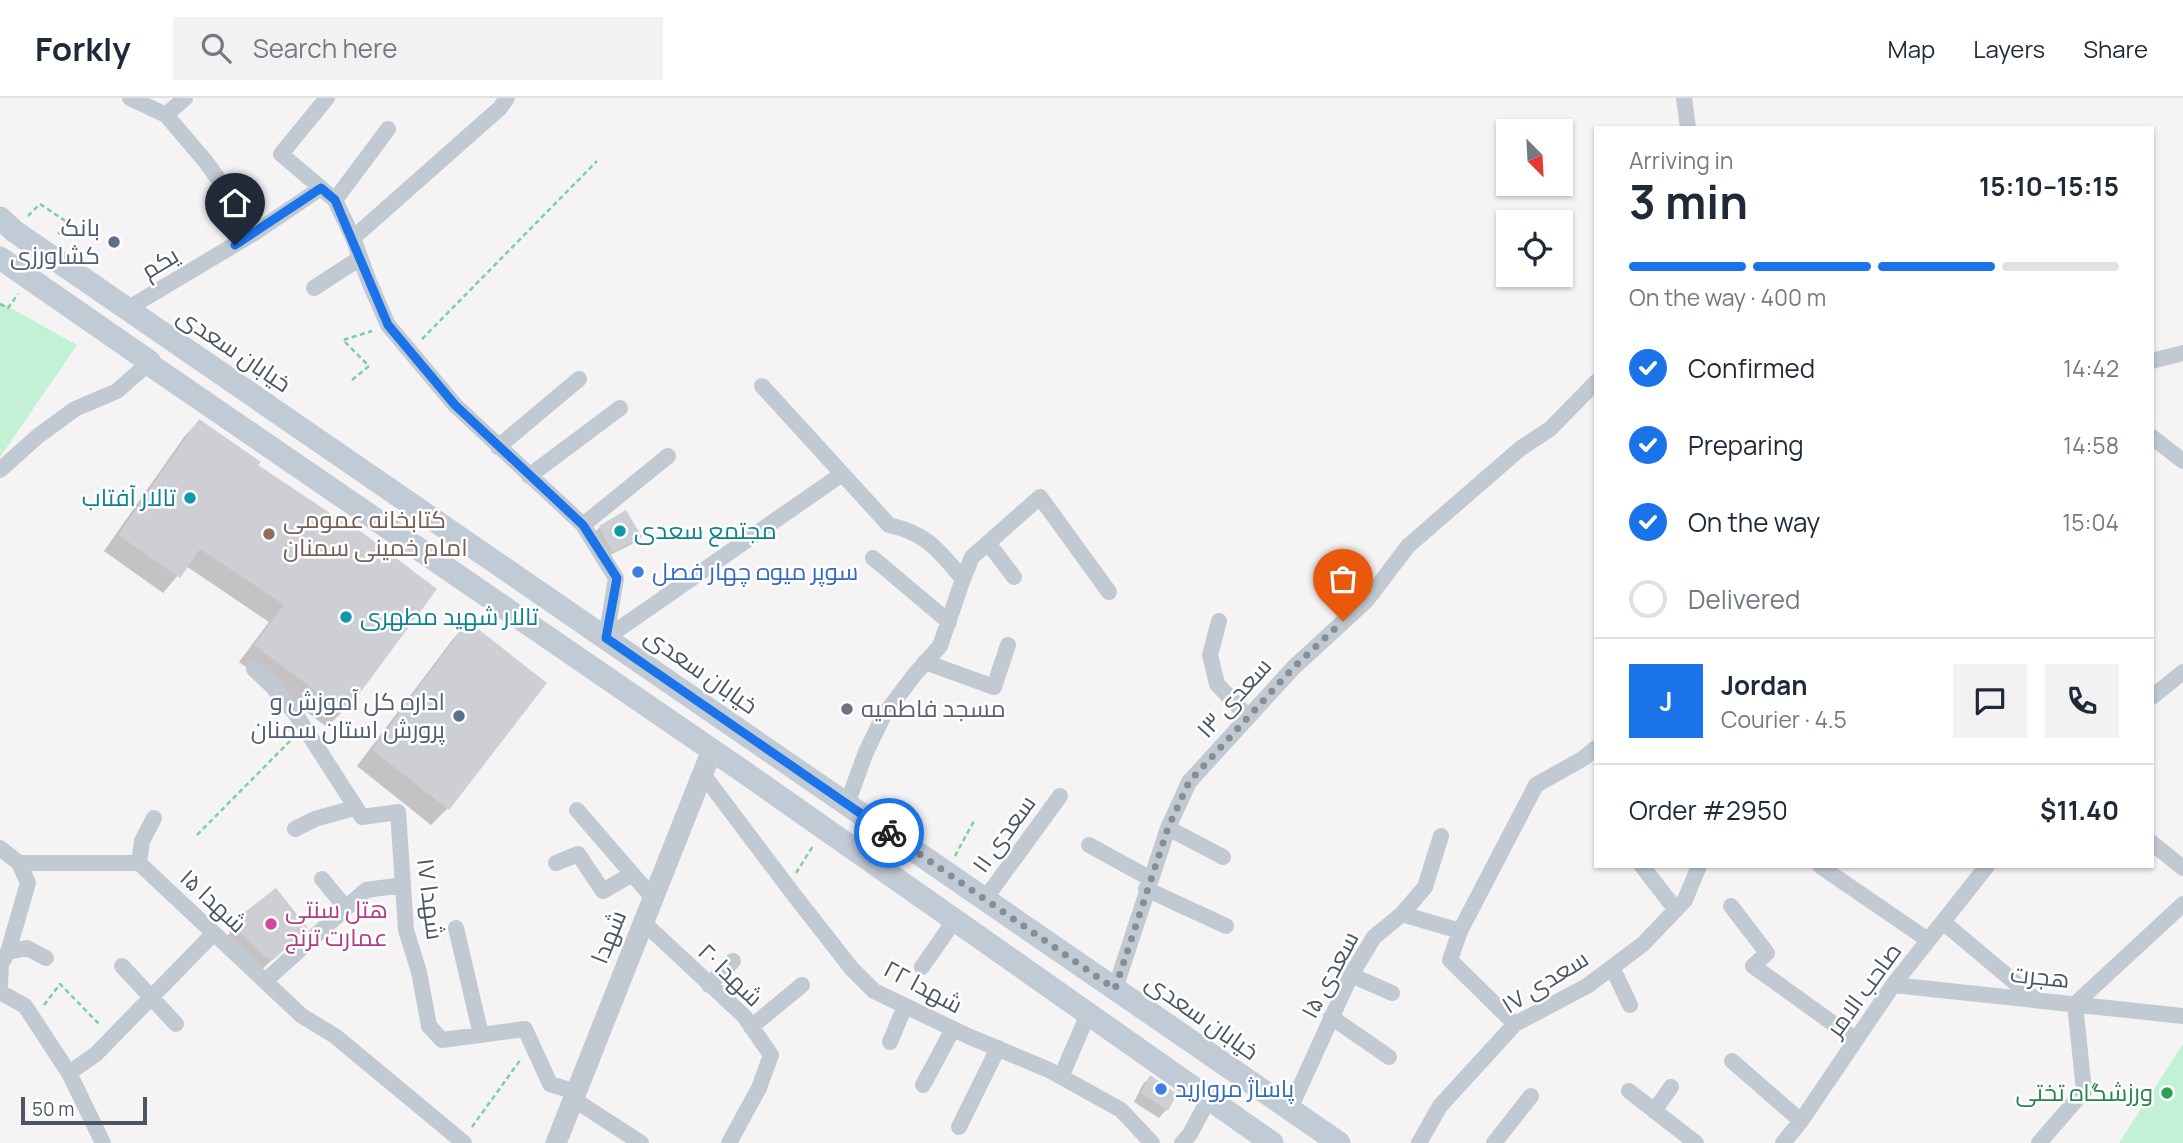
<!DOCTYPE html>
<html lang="en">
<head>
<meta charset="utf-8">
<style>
  :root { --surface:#fff; --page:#f2f2f3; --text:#1f2937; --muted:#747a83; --line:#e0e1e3; --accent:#1a73e8 }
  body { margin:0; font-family:Manrope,Cairo,sans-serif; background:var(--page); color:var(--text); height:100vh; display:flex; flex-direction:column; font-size:26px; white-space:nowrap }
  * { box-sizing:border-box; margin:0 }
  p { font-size:23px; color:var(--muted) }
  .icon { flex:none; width:38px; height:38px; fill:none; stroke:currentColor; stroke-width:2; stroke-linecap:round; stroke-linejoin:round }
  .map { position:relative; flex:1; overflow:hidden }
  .panel { position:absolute; left:1594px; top:28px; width:560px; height:742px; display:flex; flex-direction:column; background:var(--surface); border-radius:0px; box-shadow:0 2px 5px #0004 }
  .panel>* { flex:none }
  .needle { width:46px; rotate:156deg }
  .buttons { position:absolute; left:1496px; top:21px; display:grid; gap:14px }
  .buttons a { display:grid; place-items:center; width:77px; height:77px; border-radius:0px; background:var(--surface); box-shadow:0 2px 5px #0004; font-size:35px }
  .scale { position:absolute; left:21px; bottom:18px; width:126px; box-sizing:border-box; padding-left:7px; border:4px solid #4a5661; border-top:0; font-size:19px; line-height:24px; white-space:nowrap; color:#4a5661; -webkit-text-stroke:5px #fff; paint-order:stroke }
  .pin { position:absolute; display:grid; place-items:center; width:60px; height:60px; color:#fff; margin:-72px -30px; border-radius:50% 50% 50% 0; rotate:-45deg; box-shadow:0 0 7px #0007 }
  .pin .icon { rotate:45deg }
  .courier { position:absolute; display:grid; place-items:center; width:70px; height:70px; margin:-35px; border:5px solid #1a73e8; border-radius:50%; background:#fff; color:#222; box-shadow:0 2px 9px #0007 }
  .summary em { font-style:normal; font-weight:700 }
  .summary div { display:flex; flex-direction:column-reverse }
  .summary { display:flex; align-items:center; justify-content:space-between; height:119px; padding:0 35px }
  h1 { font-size:46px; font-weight:700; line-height:52px }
  .bar { display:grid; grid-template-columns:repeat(4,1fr); gap:10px 7px; align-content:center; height:84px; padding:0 35px }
  .bar i { height:9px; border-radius:5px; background:var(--line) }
  .bar .on { background:var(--accent) }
  .bar p { grid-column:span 4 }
  .line { display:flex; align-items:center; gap:18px; padding:0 35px; border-top:2px solid var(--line) }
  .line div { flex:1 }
  .round { display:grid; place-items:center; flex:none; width:74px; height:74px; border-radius:0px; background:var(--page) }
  ol { padding:0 35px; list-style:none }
  li { display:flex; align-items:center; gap:21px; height:77px }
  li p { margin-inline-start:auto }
  li .icon { padding:7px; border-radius:50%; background:var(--accent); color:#fff; stroke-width:4 }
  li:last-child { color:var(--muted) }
  li i { width:38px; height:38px; border:4px solid var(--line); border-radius:50% }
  header { display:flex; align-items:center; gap:42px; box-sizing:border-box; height:98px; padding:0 35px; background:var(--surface); border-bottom:2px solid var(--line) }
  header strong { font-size:33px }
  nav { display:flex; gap:38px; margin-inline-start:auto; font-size:24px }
  .search { width:490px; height:63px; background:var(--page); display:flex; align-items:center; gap:18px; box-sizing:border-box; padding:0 24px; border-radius:0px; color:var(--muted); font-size:26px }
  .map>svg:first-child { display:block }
</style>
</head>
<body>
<header>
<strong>Forkly</strong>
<div class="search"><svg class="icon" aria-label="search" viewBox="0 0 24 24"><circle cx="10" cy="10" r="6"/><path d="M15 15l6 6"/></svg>Search here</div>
<nav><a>Map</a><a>Layers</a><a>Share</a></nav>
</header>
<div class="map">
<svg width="2183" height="1045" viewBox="0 0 2183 1045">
  <rect width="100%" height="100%" fill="#f5f3f3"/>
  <path fill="#c3f1d5" d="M0,204L77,247L0,359Z
    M2183,946V1045H2119Z"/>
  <path fill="#0003" d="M199,323L256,368L343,613L327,629L239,564L269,524L186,468L163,495L104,453L184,339Z
    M600,429L640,439L632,446L604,460L592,437Z
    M468,525L545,585L447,711L431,727L357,668L453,541Z
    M241,819L294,842L260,873L223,842L230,835L229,831Z
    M1151,979L1175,996L1166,1012L1159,1020L1134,1004L1143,986Z"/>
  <path fill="#cdcfd5" d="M199,321L261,364L258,367L345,425L347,423L437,491L345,615L254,547L284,507L200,451L180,480L118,437Z
    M626,412L642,439L612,454L599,428Z
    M468,523L547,585L449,712L372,652Z
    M276,790L308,830L273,862L263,858L234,829L241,822L240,818Z
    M1150,977L1177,996L1168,1013L1141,995Z"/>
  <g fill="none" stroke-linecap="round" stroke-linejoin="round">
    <path stroke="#7ad0a6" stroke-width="2.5" stroke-dasharray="5 3.5" stroke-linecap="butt" d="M28,118L40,106L67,124L57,138
      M0,206L8,210L18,196
      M422,241L597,63
      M352,282L369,268L343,242L372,233
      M197,737L293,640
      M955,758L975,721
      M796,775L813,748
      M44,907L60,886L101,928
      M472,1029L521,961"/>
    <path stroke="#c1cad2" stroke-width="16" d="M130,0L166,17L206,64L256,134
      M327,0L281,56L335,102L353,140L370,186L388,227L455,307L583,427L616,480L606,540
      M1684,0L1688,30
      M166,17L185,0
      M335,102L388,31
      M353,140L500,10L507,0
      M314,190L360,160
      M127,211L256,134L321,90
      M2152,263L2183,255
      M762,288L889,427C928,436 938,452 963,481
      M2152,339L2183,363
      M498,349L579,281
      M0,372L38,338L75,311L117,293L150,264
      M529,378L620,310
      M583,427L668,358
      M988,445L1014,479
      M873,460L949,524
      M1219,523L1210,557L1217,586L1248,619
      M606,540L842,376
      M925,564L994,589L1008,547
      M254,571L272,588L295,615L362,719L398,714L406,832L419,874L429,928L442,942L525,931L550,986L576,994
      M2152,599L2183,574
      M702,675L794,797L852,871L874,893L968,938L1049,972L1121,1012L1152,1045
      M847,706L866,654L884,617L915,576L940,548L963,481L972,459L1040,399L1109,494
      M577,712L653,800
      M1168,730L1223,759
      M295,731L315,721L354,710
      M2152,745L2183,770
      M1089,747L1151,781
      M0,750L19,765H139L302,918L335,938L464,1045
      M139,765L142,743L154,720
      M556,765L578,756L603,793L632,776
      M1642,768L1676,812
      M1820,768L1928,842
      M322,781L346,810
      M1146,791L1226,828
      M985,801L1060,698
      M1731,808L1767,855L1753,868L1856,942
      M1402,816L1460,833
      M643,824L744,918L771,957L759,990L729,1045
      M1943,824L2036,902
      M456,830L481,937
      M8,854L28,785L19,765
      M122,868L176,926
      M922,869L954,823
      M1612,869L1630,907
      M1351,877L1392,895
      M265,883L366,792L403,787
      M709,887L733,863
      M1893,887L2183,918
      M0,888L1,866L8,854L27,850L46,860
      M1115,891L1168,730L1189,684L1293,570L1367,502L1408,448L1521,350L1550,331L1596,284
      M0,894L25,908L69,975L103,1045
      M1331,919L1389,959
      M1515,926L1450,862L1460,833L1536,687L1584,660L1596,650
      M751,929L802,887
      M890,944L905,908
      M1732,963L1801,1023
      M69,975L96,956L214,835
      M1061,979L1088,916
      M923,987L953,931
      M1629,993L1696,1045
      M573,1001L641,1045
      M1290,1011L1351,877L1374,839L1402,816L1425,789L1441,738
      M1654,1013L1671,989
      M959,1029L998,950
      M1182,1045L1190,1036L1208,1002
      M1419,1045L1440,1008L1515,926L1587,888L1643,846L1685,802L1699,768
      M1494,1045L1531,998
      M1783,1045L1801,1023L1893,887L1987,768
      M2039,1045L2084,993L2075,906L2183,806"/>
    <path stroke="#c1cad2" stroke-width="21" d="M556,1045L712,652"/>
    <path stroke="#c1cbd6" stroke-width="23" d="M0,120L14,133L1339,1045
      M0,160L150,264L149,266L744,674L1272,1045"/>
  </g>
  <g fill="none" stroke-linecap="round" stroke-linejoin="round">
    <path stroke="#868d94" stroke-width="7" stroke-dasharray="0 12.6" d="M889,735L1115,891L1168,730L1189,684L1293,570L1343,523"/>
    <path stroke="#1a73e8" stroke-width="9" d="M235,147L321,90L335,102L388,227L455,307L583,427L617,480L606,540L889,735"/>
  </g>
  <g fill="#5c6f8a" stroke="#fff" stroke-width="2.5">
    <circle cx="114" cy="144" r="7"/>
    <circle cx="459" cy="618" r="7"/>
  </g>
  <g fill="#0f9aa8" stroke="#fff" stroke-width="2.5">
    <circle cx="190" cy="400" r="7"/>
    <circle cx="620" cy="433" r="7"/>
    <circle cx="346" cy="519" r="7"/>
  </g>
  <circle fill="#8d6e63" stroke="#fff" stroke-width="2.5" cx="269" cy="436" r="7"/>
  <g fill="#3f7fe0" stroke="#fff" stroke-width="2.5">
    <circle cx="638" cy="474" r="7"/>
    <circle cx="1161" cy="991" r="7"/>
  </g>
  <circle fill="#6b7280" stroke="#fff" stroke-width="2.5" cx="847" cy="611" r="7"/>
  <circle fill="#d1479c" stroke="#fff" stroke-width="2.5" cx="271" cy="826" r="7"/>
  <circle fill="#2e9e5b" stroke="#fff" stroke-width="2.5" cx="2167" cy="995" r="7"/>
  <g text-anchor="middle" stroke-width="5" stroke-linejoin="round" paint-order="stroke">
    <g font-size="24" fill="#4e5e75" stroke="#fff" text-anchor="end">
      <text x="100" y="138">بانک<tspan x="100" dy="28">کشاورزی</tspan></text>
      <text x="445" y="612">اداره کل آموزش و<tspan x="445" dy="28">پرورش استان سمنان</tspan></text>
    </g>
    <g font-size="24" fill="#4a5661" stroke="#fff">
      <text transform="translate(160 165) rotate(-31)" y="8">یکم</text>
      <text transform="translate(234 252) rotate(34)" y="8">خیابان سعدی</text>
      <text transform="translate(701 573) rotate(35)" y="8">خیابان سعدی</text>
      <text transform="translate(1234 600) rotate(-48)" y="8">سعدی ۱۳</text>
      <text transform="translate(1004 736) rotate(-54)" y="8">سعدی ۱۱</text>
      <text transform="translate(430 801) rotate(83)" y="8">شهدا ۱۷</text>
      <text transform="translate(213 803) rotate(43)" y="8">شهدا ۱۵</text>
      <text transform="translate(609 839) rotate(-68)" y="8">شهدا</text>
      <text transform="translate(730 877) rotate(44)" y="8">شهدا ۲۰</text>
      <text transform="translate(1330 877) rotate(-62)" y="8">سعدی ۱۵</text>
      <text transform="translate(2040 879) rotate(6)" y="8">هجرت</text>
      <text transform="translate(1545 884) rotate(-32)" y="8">سعدی ۱۷</text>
      <text transform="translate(923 889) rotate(28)" y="8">شهدا ۲۲</text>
      <text transform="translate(1864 892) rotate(-54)" y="8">صاحب الامر</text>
      <text transform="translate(1202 919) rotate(35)" y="8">خیابان سعدی</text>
    </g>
    <g font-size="24" fill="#0d838f" stroke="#fff" text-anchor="start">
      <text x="176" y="408" text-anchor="end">تالار آفتاب</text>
      <text x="634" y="441">مجتمع سعدی</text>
      <text x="360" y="527">تالار شهید مطهری</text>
    </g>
    <g font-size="24" fill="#785e54" stroke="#fff" text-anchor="start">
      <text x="283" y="430">کتابخانه عمومی<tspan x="283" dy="28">امام خمینی سمنان</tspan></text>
    </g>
    <g font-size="24" fill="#366cbe" stroke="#fff" text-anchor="start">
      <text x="652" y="482">سوپر میوه چهار فصل</text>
      <text x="1175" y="999">پاساژ مروارید</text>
    </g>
    <g font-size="24" fill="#5b616d" stroke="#fff" text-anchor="start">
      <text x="861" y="619">مسجد فاطمیه</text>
    </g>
    <g font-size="24" fill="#b23c85" stroke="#fff" text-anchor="start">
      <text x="285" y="820">هتل سنتی<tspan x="285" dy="28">عمارت ترنج</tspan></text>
    </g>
    <g font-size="24" fill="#27864d" stroke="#fff" text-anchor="end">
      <text x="2153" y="1003">ورزشگاه تختی</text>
    </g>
  </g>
</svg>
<div class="buttons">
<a><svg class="needle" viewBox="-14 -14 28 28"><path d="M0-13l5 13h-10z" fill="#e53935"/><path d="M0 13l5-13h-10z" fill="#747a83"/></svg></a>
<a><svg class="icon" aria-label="locate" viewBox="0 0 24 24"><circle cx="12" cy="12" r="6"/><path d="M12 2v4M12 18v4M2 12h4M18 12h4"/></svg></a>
</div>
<div class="scale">50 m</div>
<div class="pin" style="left:1343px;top:523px;background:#ea580c"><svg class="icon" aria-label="bag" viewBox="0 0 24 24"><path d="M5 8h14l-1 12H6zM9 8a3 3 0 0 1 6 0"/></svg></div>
<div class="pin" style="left:235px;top:147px;background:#1f2937"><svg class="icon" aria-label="home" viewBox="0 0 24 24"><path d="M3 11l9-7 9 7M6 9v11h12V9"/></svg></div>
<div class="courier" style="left:889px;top:735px"><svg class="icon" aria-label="bike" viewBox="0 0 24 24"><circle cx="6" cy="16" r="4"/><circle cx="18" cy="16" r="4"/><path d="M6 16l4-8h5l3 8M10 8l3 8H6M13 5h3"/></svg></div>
<section class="panel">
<div class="summary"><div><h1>3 min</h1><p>Arriving in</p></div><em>15:10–15:15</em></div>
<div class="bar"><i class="on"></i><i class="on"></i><i class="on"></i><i></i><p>On the way · 400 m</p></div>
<ol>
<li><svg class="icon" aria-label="check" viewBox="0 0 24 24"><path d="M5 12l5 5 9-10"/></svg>Confirmed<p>14:42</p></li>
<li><svg class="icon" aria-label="check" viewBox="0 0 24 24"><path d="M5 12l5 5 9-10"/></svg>Preparing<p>14:58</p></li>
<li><svg class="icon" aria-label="check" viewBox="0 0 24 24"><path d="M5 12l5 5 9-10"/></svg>On the way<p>15:04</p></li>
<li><i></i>Delivered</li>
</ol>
<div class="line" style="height:126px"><b class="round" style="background:var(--accent);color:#fff">J</b><div><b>Jordan</b><p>Courier · 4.5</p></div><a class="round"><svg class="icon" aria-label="chat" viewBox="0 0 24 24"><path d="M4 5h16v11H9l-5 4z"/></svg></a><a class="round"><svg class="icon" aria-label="phone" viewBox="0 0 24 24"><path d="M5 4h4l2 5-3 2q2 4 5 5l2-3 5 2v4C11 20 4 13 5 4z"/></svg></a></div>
<div class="line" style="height:91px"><div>Order #2950</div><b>$11.40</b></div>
</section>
</div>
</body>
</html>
